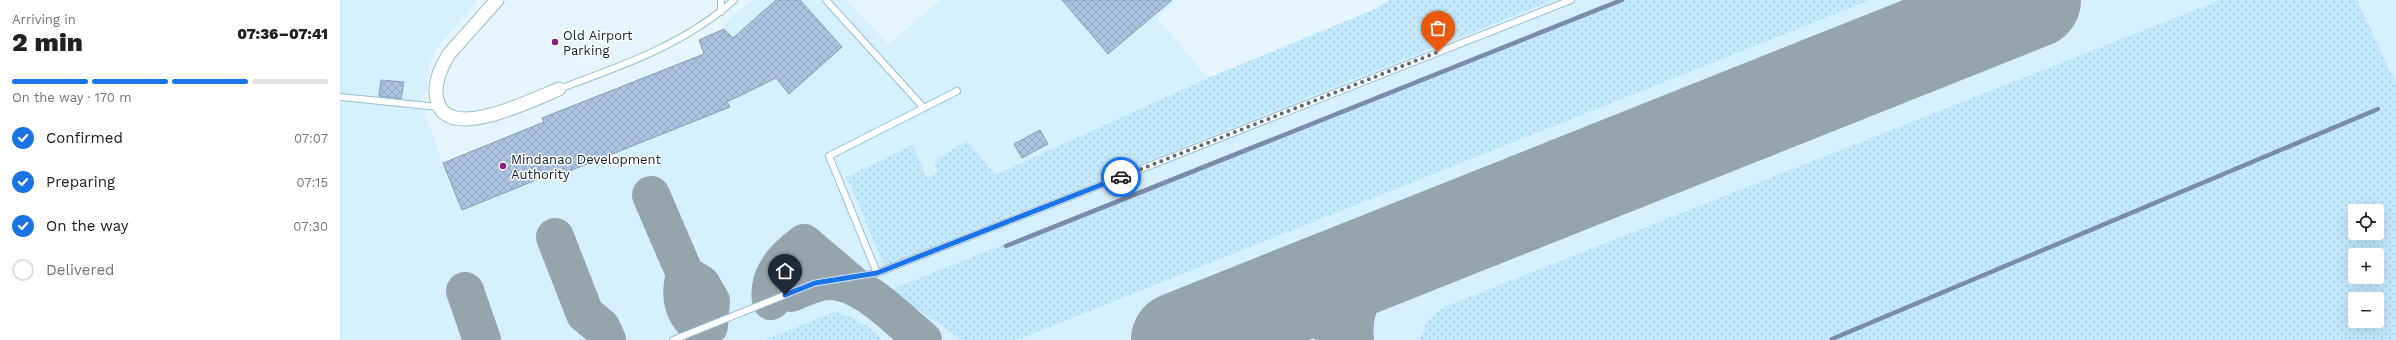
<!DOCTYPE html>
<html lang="en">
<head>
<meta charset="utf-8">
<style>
  :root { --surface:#fff; --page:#f2f2f2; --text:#202124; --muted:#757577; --line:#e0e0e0; --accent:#1a73e8 }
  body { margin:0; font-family:"Work Sans",sans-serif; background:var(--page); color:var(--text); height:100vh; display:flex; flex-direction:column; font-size:15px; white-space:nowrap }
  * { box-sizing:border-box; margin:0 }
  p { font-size:13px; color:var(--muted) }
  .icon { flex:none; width:22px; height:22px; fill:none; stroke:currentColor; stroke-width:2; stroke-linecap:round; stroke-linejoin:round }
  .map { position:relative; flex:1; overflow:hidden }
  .panel { display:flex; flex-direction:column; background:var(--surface); width:340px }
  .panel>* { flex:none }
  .fabs { position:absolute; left:2008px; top:204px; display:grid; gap:8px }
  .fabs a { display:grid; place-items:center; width:36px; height:36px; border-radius:4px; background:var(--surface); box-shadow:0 4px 16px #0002; font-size:20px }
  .pin { position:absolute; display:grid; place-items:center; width:34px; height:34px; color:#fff; margin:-41px -17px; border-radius:50% 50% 50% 0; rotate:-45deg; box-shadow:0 0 4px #0007 }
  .pin .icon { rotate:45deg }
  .courier { position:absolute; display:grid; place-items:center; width:40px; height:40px; margin:-20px; border:3px solid #1a73e8; border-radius:50%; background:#fff; color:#222; box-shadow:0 1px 5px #0007 }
  .headline em { font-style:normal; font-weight:800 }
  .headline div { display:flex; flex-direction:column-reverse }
  .headline { display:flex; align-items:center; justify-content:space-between; height:68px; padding:0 12px }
  h1 { font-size:26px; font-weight:800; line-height:30px }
  .bar { display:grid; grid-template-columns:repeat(4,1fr); gap:6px 4px; align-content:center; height:48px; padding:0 12px }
  .bar i { height:5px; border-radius:3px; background:var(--line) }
  .bar .selected { background:var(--accent) }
  .bar p { grid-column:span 4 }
  ol { padding:0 12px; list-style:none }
  li { display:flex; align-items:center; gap:12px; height:44px }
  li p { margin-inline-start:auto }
  li .icon { padding:4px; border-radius:50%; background:var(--accent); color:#fff; stroke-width:4 }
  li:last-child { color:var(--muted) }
  li i { width:22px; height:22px; border:2px solid var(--line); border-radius:50% }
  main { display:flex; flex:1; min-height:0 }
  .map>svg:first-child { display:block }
</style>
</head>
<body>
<main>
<section class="panel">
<div class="headline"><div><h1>2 min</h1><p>Arriving in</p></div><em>07:36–07:41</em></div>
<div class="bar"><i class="selected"></i><i class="selected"></i><i class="selected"></i><i></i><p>On the way · 170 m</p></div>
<ol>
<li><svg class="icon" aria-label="check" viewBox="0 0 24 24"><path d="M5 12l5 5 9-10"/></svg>Confirmed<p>07:07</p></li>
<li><svg class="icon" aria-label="check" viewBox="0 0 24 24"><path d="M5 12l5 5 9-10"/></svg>Preparing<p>07:15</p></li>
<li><svg class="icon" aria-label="check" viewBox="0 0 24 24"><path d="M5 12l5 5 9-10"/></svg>On the way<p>07:30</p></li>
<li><i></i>Delivered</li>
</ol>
</section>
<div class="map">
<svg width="2056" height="340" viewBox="0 0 2056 340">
  <defs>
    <pattern id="grass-dots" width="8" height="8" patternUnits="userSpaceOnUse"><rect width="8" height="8" fill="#c4e8fb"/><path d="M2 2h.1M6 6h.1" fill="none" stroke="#a8c7d7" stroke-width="1.8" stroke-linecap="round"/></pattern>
    <pattern id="building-cross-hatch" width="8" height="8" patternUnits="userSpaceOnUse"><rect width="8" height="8" fill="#abc3dd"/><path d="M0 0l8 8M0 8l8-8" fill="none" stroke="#92a7be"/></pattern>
  </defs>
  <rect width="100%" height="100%" fill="#e6f5fc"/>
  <path fill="#d5effd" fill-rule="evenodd" d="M0,0H138L96,49L89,65L88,90L82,97V106L103,163L204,123L202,118L364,54L359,40L384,29L383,24L413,0H506L548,44L601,0H839L817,18L868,78L1035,9L1050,0H2056V340H0ZM2015,211H2037V233H2015ZM2015,255H2037V277H2015ZM2015,299H2037V321H2015Z"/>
  <path fill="url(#grass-dots)" fill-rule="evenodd" d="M1050,0H1213L544,266L507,177L572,145L587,177L598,173L594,162L627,140L655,175L868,78L1035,9Z
    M1274,0H1530L677,340H622L550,290Z
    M1880,0H2017L2056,84V340H1080L1087,322L1104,307ZM2015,211H2037V233H2015ZM2015,255H2037V277H2015ZM2015,299H2037V321H2015Z
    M495,312C513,317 531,326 542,340H424Z"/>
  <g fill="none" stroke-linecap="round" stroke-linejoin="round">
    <path stroke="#7d8baa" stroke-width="4.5" d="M666,246L1282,0
      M1492,339L2038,109"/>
    <path stroke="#96a4ab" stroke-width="38" d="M311,195L345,274L361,284L371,301L369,326
      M215,237L245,314L261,327L267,340
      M345,274C339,296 342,315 362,328
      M125,291L142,340
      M451,293C463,288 476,281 489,281C522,280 558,320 583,340
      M431,301C427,275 445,257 464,243L518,289
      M920,308C952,308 983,314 1004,340
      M1015,340C1010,298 1037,274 1066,250"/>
    <path stroke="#96a4ab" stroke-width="96" d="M839,340L1693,0"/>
  </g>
  <path fill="url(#building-cross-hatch)" stroke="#899fb9" d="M436,0H460L502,47L449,94L436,78L387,102L390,107L222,174L221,170L122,210L103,163L204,122L202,118L364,54L359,40L384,29L393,38Z
    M722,0H832L768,54Z
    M41,80L64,82L61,99L39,96Z
    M700,130L708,144L682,158L674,144Z"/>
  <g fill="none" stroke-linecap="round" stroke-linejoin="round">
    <defs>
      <path id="service" d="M381,0V12
        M486,0L584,108
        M219,89C281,66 344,45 394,0
        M0,97L99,107
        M537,273L489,156L617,91
        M333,340L475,283L537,273L1231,0"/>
      <path id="minor" d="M157,0L109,54C100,69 92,86 98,103C110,142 196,98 219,89"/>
    </defs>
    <use href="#service" stroke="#9cbed0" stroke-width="8"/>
    <use href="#minor" stroke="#9cbed0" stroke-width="15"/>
    <use href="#service" stroke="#fff" stroke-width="6"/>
    <use href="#minor" stroke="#fff" stroke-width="13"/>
  </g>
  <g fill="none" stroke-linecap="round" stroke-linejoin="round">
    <path stroke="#5e6c73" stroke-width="4" stroke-dasharray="0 7.2" d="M781,177L1098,52"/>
    <path stroke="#1a73e8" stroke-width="5" d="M445,295L475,283L537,273L781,177"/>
  </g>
  <g fill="#8e1e80" stroke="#fff" stroke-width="1.5">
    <circle cx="215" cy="42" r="4"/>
    <circle cx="163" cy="166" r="4"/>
  </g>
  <g text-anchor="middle" stroke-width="3" stroke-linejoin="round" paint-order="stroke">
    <g font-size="13" fill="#152329" stroke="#fff" text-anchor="start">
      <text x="223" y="40">Old Airport<tspan x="223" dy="15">Parking</tspan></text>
      <text x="171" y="164">Mindanao Development<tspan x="171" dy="15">Authority</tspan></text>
    </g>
  </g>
</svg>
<div class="fabs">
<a><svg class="icon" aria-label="locate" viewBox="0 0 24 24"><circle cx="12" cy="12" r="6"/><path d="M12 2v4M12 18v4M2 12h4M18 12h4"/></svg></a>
<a>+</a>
<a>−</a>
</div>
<div class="pin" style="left:1098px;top:52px;background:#ea580c"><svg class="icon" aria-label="bag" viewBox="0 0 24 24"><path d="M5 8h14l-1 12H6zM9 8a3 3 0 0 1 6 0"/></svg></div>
<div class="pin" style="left:445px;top:295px;background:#1f2937"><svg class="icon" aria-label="home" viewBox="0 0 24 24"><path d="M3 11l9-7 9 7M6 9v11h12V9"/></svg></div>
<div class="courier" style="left:781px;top:177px"><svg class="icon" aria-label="car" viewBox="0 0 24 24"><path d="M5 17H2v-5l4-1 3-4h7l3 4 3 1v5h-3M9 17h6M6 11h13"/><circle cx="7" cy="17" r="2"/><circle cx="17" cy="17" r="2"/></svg></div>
</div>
</main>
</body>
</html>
